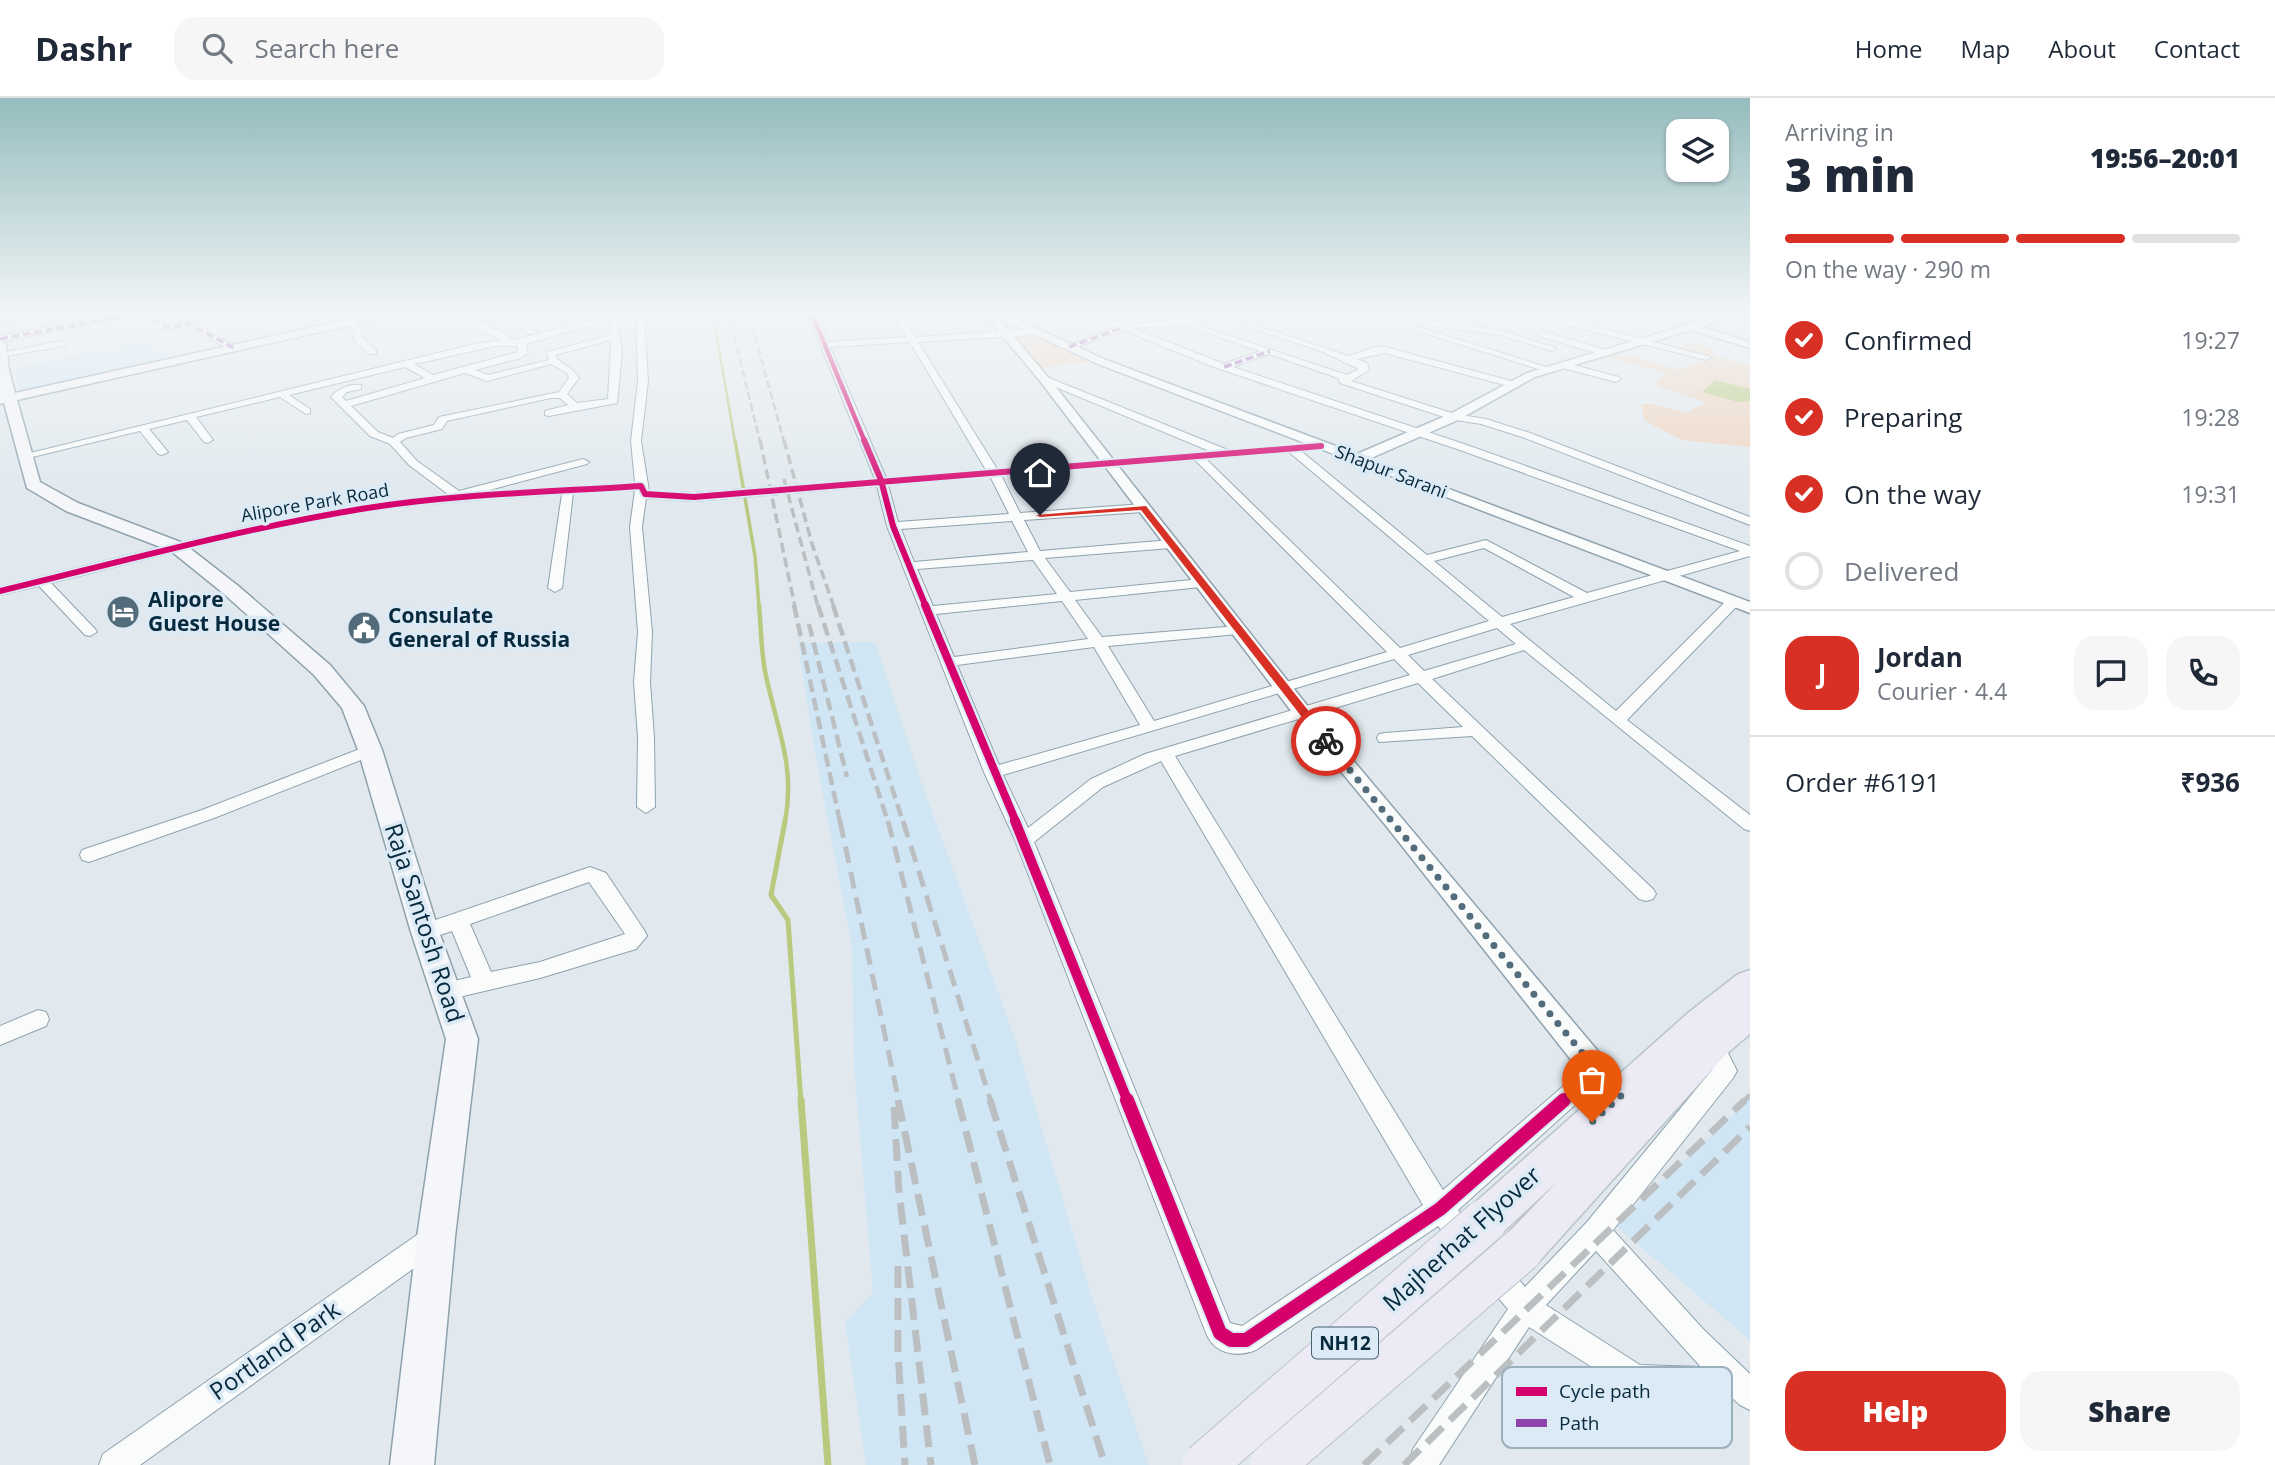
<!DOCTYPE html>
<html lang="en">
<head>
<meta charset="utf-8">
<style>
  :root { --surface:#fff; --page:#f6f6f7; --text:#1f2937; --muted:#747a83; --line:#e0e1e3; --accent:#d93025 }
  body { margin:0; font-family:"Open Sans",sans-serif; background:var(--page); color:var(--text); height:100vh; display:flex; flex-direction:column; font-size:26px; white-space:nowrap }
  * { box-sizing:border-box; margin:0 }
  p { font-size:23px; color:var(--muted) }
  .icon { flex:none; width:38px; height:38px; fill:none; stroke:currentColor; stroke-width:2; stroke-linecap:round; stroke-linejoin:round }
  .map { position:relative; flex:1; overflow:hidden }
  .panel { display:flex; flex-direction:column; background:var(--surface); width:525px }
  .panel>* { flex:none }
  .buttons { position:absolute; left:1666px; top:21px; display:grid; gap:14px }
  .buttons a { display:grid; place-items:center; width:63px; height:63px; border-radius:14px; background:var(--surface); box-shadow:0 2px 5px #0004; font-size:35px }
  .pin { position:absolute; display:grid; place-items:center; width:60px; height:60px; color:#fff; margin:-72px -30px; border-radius:50% 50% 50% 0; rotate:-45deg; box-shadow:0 0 7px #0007 }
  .pin .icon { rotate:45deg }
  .courier { position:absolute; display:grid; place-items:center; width:70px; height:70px; margin:-35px; border:5px solid #d93025; border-radius:50%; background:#fff; color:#222; box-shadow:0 2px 9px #0007 }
  .summary em { font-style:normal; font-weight:800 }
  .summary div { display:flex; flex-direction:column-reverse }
  .summary { display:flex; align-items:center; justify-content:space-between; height:119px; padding:0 35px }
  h1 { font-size:46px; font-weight:800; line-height:52px }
  .bar { display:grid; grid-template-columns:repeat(4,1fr); gap:10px 7px; align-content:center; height:84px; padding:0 35px }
  .bar i { height:9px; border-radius:5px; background:var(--line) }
  .bar .current { background:var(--accent) }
  .bar p { grid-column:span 4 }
  .line { display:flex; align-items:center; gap:18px; padding:0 35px; border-top:2px solid var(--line) }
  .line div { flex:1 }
  .round { display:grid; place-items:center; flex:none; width:74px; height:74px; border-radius:21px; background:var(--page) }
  ol { padding:0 35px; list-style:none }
  li { display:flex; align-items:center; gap:21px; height:77px }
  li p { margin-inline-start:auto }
  li .icon { padding:7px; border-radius:50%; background:var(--accent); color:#fff; stroke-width:4 }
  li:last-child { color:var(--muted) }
  li i { width:38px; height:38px; border:4px solid var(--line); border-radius:50% }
  .primary-button { display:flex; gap:14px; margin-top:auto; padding:14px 35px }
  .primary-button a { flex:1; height:80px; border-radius:21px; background:var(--accent); color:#fff; font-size:28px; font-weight:800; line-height:80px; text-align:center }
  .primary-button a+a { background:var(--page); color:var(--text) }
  header { display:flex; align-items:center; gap:42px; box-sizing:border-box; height:98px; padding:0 35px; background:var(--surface); border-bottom:2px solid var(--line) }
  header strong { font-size:33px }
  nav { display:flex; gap:38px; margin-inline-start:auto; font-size:24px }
  .search { width:490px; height:63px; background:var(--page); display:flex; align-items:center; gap:18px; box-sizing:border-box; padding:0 24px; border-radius:21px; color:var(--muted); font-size:26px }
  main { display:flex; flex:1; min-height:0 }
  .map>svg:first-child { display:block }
</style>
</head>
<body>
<header>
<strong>Dashr</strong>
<div class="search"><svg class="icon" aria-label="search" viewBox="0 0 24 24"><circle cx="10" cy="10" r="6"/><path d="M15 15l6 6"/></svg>Search here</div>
<nav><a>Home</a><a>Map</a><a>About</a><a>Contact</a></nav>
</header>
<main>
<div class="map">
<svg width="1750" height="1367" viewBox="0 0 1750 1367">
  <rect width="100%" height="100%" fill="#e1e9ee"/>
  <path fill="#d0e6f5" d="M38,216H70L71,222L96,219L97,222L14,237V220Z
    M145,243L176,262L19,297L17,270Z
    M875,544L923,689L1016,943L1090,1193L1149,1367H866L845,1224L873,1195L854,968L852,850L813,644L798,545Z
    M1750,1001V1242L1615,1127Z"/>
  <path fill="#efd4bf" d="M1034,236L1096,263L1038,270L1012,237Z
    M1688,244L1715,251L1716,258L1750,268V349L1682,342L1645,323L1641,306H1652L1687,315L1706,304L1658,288L1656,283L1666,275L1606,258L1618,255L1680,272L1710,260L1679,251Z"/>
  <path fill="#b9c97e" d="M1715,282L1750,291V303L1738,304L1702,294Z"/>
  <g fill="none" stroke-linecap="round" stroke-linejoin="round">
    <path stroke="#b9c97e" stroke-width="2.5" d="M713,216L735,344"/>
    <path stroke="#b9c97e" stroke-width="3.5" d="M735,342L755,458L759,509"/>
    <path stroke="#b9c97e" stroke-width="4.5" d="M759,507C761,529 761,552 765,573C776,629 796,666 785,724"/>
    <path stroke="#b9c97e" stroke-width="5" d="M785,723L771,797L788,822L801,1004"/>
    <path stroke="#b9c97e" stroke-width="7" d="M801,1002L828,1367"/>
    <defs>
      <path id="minor" d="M121,216H138L0,244V238Z
        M139,216H149L167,226L192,224L238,250L231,252L188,229L163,231Z
        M359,216H377L350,223L346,220Z
        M461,216C472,216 503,235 514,242L612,217L616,220L526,246L528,255L521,260L475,272L488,277L549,262L547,254L611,237L610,226L614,223L618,226L622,254L617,305L549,318L545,317V313L568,307L560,300H551L447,323L442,331L406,340L400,344L417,363L459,393L583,361L589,364L587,366L482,394L635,385L631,343L638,283L636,216H644L648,283L641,343L649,393L694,395L875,381L808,216H816L828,244L907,239L893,216H901L915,239L1035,231L1039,234L1035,237L918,244L997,371L1212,354L1041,283V279L1044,278L1228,352L1325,346V350L1301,353L1427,457L1486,442L1587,495L1740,453L1457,351L1211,268L1123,232L1069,252L1065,249L1115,229L1090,216H1101L1125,227L1195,220L1199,223L1194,226L1347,277L1359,271L1321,253L1208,216H1221L1349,258L1375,249H1385L1515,284L1517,286L1512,289L1385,255L1357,261L1367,265L1369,272L1351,283L1455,316L1486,321L1530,335L1750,419V427L1522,339L1481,326L1450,321L1340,285L1338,280L1269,256L1233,269L1464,346L1750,448V458L1510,526L1616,613L1728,501H1738V507L1627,622L1750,717V733L1744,731L1524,552L1432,581L1653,791L1656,796L1653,801L1646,803L1639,801L1472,638L1379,644L1377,640L1379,636L1385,635L1463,629L1418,585L1175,658L1443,1092L1589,966L1597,963L1605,966L1609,973L1605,980L1458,1112L1474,1131L1478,1140L1474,1149L1465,1153L1456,1149L1438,1128L1256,1252C1236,1260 1214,1256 1206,1235L1015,742L984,674L887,428L877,388L694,403L646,400L642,429L652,534L650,584L654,640L655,709L646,715L637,709L638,640L634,584L638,534L630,429L635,392L573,395L562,490L555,494L548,490L562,396C496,400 430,404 364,414C259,431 155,459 51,485L95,531L97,534L90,538L85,537L39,488L0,497V489C148,453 297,411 449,397L409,367L390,346L370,338L331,299C339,290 349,286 361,287V291L347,294L342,299L346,303L425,280L405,269L289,297L310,311V315L306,316L280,299L196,319L213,342L208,345L204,344L187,322L149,331L168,354L162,357L158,356L140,333L24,361L18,358L474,246L502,242L482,233ZM1183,227L1260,253L1224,266L1133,230ZM611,242L608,301L577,305L567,296L579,280C573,268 561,268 555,257ZM910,244L986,372L886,380L830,249ZM496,248H517L518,254L433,277L414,266ZM551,266L567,275L569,280L559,294L439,319L434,327L398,336L393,340L378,334L351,308L465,275L487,283ZM1289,354L1489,523L1400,550L1206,361ZM1195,362L1387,554L1154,623L1108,548L1238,536L1245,532L1238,528L1102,539L1075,502L1201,489L1208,485L1201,481L1070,494L1045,460L1171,450L1177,446L1171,442L1040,453L1024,422L1143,414L1149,410L1143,406L1020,415L1001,377ZM990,378L1009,416L898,424L888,387ZM1012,423L1028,454L914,464L901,431ZM1484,450L1574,499L1502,519L1434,463ZM1033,462L1057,496L933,508L917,471ZM1062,503L1088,541L954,559L936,516ZM1497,530L1516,546L1424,573L1408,557ZM1094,549L1140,627L999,667L957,567ZM1394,561L1410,577L1145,656L1091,681L1028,730L1003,677ZM1161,663L1423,1107L1242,1228L1230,1225L1034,744L1103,689Z
        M493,216H503L537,234L530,236Z
        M1363,216H1376L1553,271L1545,273Z
        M1547,216L1711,259L1706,262L1544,221Z
        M1740,216H1750V219L1741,218Z
        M1426,222L1501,232L1556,250L1552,253L1500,237L1423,227Z
        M346,223H352L362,233V240L376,252V256H370L354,243L355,235Z
        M1542,233L1609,253L1611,255L1606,258L1539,238Z
        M61,243L65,246L64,248L0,259V255Z
        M1562,264L1619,279L1621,281L1616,284L1559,269L1557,267Z
        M370,647L376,648L378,652L376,656L214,720L89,764L82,762L80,757L82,752L202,712Z
        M590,769L606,775L644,832L647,838L636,851L540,880L446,902L438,899L435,893L438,887L471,879L452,833L425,842L418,840L415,834L418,828ZM589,784L625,836L540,864L491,874L470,826Z
        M38,912L46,914L49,921L46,928L0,947V928Z
        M1712,936L1720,939L1737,973L1733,980L1613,1132L1703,1231L1750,1276V1312L1740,1307L1731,1299L1636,1297L1529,1229L1439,1367H1409L1413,1351L1508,1211L1485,1185L1481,1175L1485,1165L1495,1161L1505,1165L1525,1189L1587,1124L1713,971L1701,946L1704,939ZM1596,1153L1701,1269L1640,1267L1546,1207Z
        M433,1128L442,1132L446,1141L442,1150L140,1367H99L103,1356L424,1132Z"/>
      <path id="tertiary" d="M13,216H37L0,224V218Z
        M984,216H1005L1106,262L1357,356L1450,316L1527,275L1723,216H1739L1702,229L1750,244V250L1691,232L1535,279L1458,322L1369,361L1750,504V515L1098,266L998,220L1048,279L1309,610L1607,964L1642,992L1646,1001L1642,1010L1632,1014L1622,1010L1587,982L1387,729L1295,618L1040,283Z"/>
      <path id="secondary" d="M0,216H6L4,221L0,223Z
        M372,216H394L388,219L17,302L40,384L78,405L183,445L237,487L330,567L364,608L382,652L439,834L478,941L455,1139L434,1367H390L417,1139L446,941L411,834L358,652L342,610L314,577L223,495L171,453L66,413L27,390L4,305L0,306V242L6,246L9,272L15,295Z"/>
      <path id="trunk" d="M1750,872V936L1725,957L1536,1167L1521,1173L1506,1167L1500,1152L1506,1137L1558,1083L1500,1137L1485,1143L1470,1137L1464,1123L1470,1109L1688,915L1738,876Z"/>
    </defs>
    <use href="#minor" stroke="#8ea2ae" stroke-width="2"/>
    <use href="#tertiary" stroke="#8ea2ae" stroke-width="3"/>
    <use href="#secondary" stroke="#8ea2ae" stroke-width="3"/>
    <use href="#trunk" stroke="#b9c4ca" stroke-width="3"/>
    <use href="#minor" fill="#fafcfc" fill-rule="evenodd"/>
    <use href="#tertiary" fill="#fafcfc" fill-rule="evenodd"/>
    <use href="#secondary" fill="#f5f6f9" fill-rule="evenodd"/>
    <use href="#trunk" fill="#eceaf4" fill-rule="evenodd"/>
    <path stroke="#bbbfc2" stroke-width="2.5" stroke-dasharray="8 3.5" stroke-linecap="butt" d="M729,216L760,344
      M749,216L784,344"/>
    <path stroke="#bbbfc2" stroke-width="3.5" stroke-dasharray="10 5" stroke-linecap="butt" d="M760,342L795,509
      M784,342L812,446L834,509
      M784,381L818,509"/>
    <path stroke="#bbbfc2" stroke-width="4.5" stroke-dasharray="13 6" stroke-linecap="butt" d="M794,507L840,724
      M818,507L888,724
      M833,507L903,724
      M809,526L847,679"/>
    <path stroke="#bbbfc2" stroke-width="5" stroke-dasharray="17 9" stroke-linecap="butt" d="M840,723L899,1004
      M888,723L959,1004
      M903,723L991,1004
      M1743,1004L1750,997"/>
    <path stroke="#bbbfc2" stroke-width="7" stroke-dasharray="22 10" stroke-linecap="butt" d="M898,1002L975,1367
      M958,1002L1050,1367
      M990,1002L1105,1367
      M894,1009L899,1093L931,1367
      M898,1168V1255L905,1367
      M1364,1367L1745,1002
      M1404,1367L1750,1029"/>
    <defs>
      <path id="trunk-bridge" d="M1204,1367L1485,1123
        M1272,1367L1521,1152"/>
    </defs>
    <use href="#trunk-bridge" stroke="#b9c4ca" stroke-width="46" stroke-linecap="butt"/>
    <use href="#trunk-bridge" stroke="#eceaf4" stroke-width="44"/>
    <path stroke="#8e44ad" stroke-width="3.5" stroke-dasharray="8 3.5" stroke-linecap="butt" d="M143,216L166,229L189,226L234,250
      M0,241L134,216
      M1069,249L1121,230
      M1224,269L1270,253"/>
    <defs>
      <path id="cycleway-far4" d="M812,216L865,344"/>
      <path id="cycleway-far3" d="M864,342L881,382L893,428L926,509
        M0,493C120,464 240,431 361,411C454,396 548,394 641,388L645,396L694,399L1321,348"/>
      <path id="cycleway-far2" d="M925,507L1016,724"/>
      <path id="cycleway-far1" d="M1015,723L1128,1004
        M1562,1004L1597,973"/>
      <path id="cycleway" d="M1127,1002L1220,1235L1231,1242H1246L1440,1111L1564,1002"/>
    </defs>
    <use href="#cycleway-far4" stroke="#dbeaf4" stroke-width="7"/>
    <use href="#cycleway-far3" stroke="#dbeaf4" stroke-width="10"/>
    <use href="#cycleway-far2" stroke="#dbeaf4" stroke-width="12"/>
    <use href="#cycleway-far1" stroke="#dbeaf4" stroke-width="15"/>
    <use href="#cycleway" stroke="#dbeaf4" stroke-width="18"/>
    <use href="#cycleway-far4" stroke="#d6006c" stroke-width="4.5"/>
    <use href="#cycleway-far3" stroke="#d6006c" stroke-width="6"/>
    <use href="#cycleway-far2" stroke="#d6006c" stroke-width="8"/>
    <use href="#cycleway-far1" stroke="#d6006c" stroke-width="10"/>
    <use href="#cycleway" stroke="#d6006c" stroke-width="14"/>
  </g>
  <linearGradient id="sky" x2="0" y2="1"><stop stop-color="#95bcbe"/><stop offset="0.53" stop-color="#f2f5f7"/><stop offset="1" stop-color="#f2f5f7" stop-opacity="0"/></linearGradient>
  <rect width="1750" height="407" fill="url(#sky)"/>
  <path fill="#d93025" d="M1146,408L1330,640V645H1322L1141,412L1040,419L1036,417Z"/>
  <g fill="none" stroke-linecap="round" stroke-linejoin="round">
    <path stroke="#536c7b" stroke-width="7" stroke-dasharray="0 12.6" d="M1326,643L1597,973L1624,995L1592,1024"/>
  </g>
  <defs>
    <symbol id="hotel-disc" viewBox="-11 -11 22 22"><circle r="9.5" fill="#536c7b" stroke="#dbeaf4"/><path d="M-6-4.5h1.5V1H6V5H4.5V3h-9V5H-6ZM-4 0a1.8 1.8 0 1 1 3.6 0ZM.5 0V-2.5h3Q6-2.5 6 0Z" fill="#fff"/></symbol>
    <symbol id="civic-disc" viewBox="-11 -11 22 22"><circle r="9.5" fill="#536c7b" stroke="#dbeaf4"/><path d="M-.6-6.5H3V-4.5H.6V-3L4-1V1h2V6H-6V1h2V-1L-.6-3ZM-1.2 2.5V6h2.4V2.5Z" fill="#fff"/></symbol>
  </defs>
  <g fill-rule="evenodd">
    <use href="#hotel-disc" x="104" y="495" width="38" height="38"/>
    <use href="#civic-disc" x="345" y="511" width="38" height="38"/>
  </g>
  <g text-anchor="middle" stroke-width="7" stroke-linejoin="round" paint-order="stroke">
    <g font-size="18" fill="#06293d" stroke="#dbeaf4">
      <text transform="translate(1391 374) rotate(21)" y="6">Shapur Sarani</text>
      <text transform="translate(315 405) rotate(-10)" y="6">Alipore Park Road</text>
    </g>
    <rect fill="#dbeaf4" stroke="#466374" stroke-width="2" x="1312" y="1229.5" width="66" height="31" rx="5"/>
    <g font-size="19" font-weight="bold" fill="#06293d">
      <text x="1345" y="1252">NH12</text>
    </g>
    <g font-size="21" font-weight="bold" fill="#06293d" stroke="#dbeaf4" text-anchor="start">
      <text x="148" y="509">Alipore<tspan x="148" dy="24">Guest House</tspan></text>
      <text x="388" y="525">Consulate<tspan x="388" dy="24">General of Russia</tspan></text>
    </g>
    <g font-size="24" fill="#06293d" stroke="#dbeaf4">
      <text transform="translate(424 825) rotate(72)" y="8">Raja Santosh Road</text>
      <text transform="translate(1462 1141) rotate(-42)" y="8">Majherhat Flyover</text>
      <text transform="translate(275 1253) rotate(-35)" y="8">Portland Park</text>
    </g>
  </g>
  <rect x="1502" y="1269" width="230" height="81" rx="10" fill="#dbeaf4" stroke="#9bb0bd" stroke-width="2"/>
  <rect x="1516" y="1289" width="31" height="9" fill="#d6006c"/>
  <rect x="1516" y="1321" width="31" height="8" fill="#8e44ad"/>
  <g font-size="19" fill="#06293d">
    <text x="1559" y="1300">Cycle path</text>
    <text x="1559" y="1332">Path</text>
  </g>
</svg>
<div class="buttons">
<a><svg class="icon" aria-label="layers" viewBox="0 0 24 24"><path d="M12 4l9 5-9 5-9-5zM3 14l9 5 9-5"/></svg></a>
</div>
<div class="pin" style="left:1592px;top:1024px;background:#ea580c"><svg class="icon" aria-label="bag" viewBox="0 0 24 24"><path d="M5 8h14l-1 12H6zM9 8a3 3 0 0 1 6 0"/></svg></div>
<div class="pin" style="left:1040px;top:417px;background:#1f2937"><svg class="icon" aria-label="home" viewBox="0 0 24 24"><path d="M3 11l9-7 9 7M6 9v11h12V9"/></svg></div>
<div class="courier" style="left:1326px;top:643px"><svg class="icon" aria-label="bike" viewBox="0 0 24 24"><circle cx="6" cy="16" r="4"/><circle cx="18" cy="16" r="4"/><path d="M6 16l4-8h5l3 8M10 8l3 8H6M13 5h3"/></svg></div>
</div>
<section class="panel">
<div class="summary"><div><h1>3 min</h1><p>Arriving in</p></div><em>19:56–20:01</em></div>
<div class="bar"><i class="current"></i><i class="current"></i><i class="current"></i><i></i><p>On the way · 290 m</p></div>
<ol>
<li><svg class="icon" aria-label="check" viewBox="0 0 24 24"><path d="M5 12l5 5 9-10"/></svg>Confirmed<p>19:27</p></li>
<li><svg class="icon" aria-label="check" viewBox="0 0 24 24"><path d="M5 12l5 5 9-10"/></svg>Preparing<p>19:28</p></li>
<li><svg class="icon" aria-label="check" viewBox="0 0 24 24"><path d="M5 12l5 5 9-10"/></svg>On the way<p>19:31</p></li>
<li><i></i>Delivered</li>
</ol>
<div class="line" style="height:126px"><b class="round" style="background:var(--accent);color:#fff">J</b><div><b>Jordan</b><p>Courier · 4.4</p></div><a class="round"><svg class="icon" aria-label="chat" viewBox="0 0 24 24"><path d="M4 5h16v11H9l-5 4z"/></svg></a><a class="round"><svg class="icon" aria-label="phone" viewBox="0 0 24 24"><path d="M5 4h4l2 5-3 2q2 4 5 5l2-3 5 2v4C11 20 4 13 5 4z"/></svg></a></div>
<div class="line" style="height:91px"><div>Order #6191</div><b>₹936</b></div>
<div class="primary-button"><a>Help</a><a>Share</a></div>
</section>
</main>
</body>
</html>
